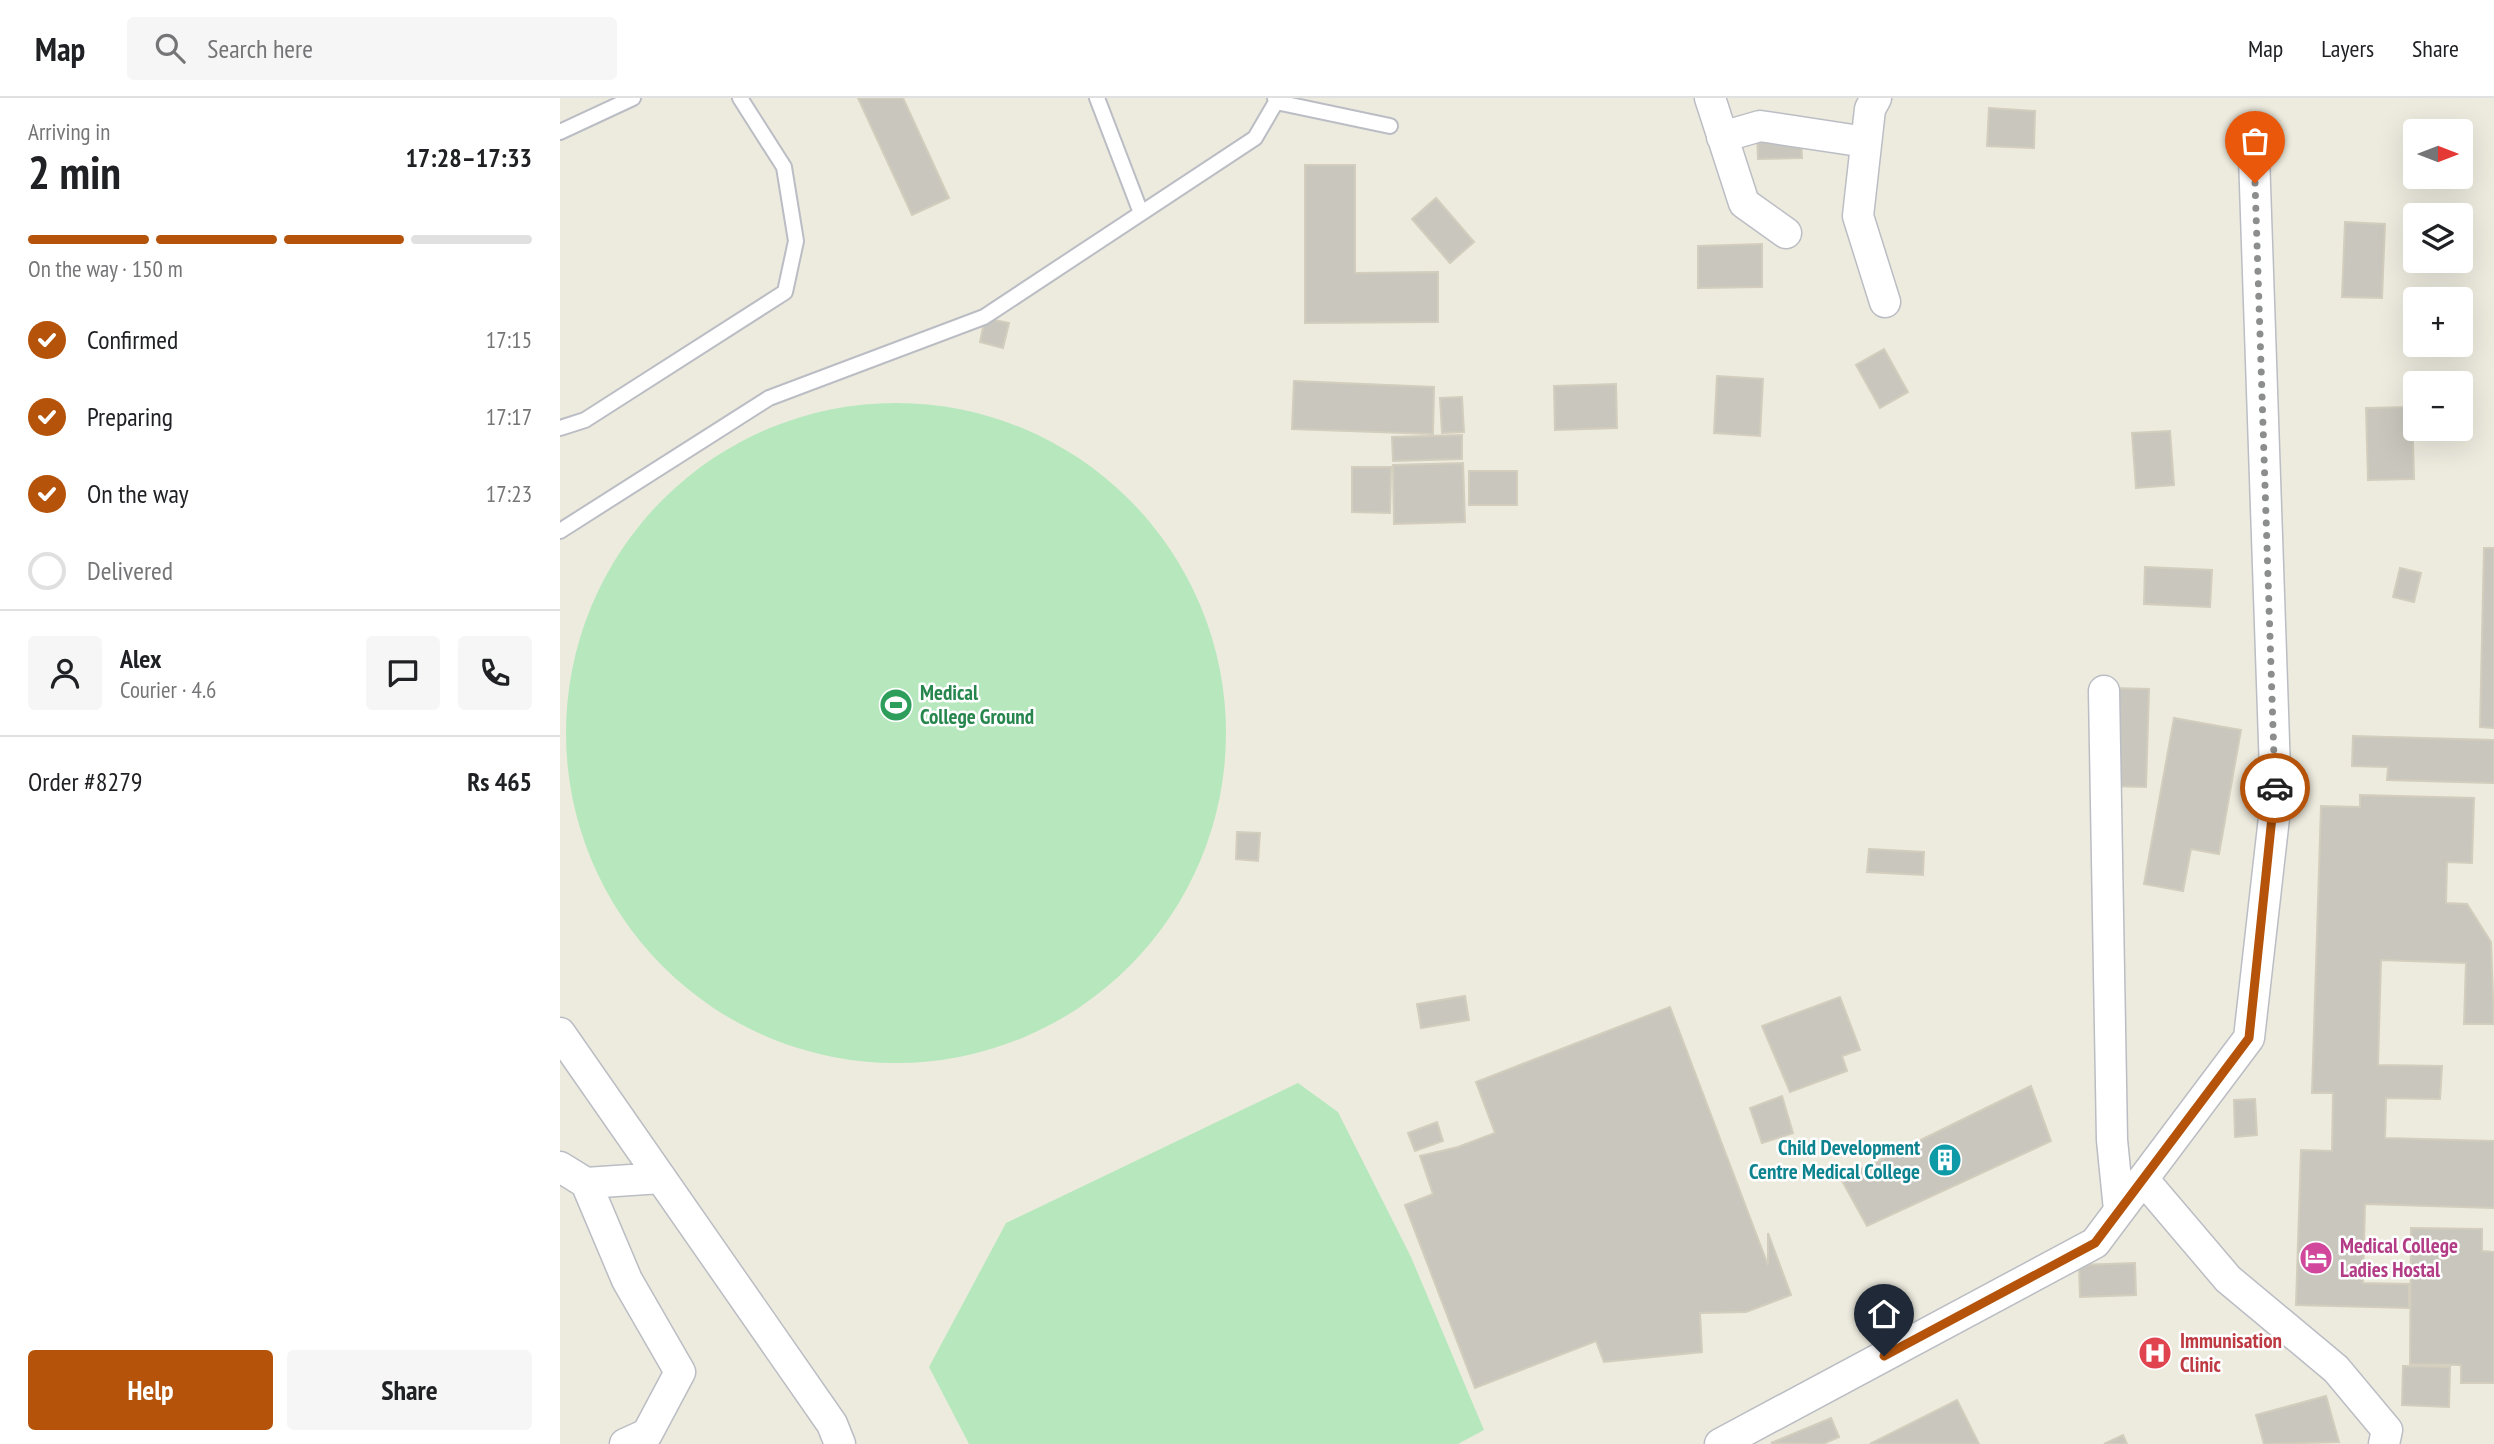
<!DOCTYPE html>
<html lang="en">
<head>
<meta charset="utf-8">
<style>
  :root { --surface:#fff; --page:#f6f6f6; --text:#202124; --muted:#757577; --line:#e0e0e0; --accent:#b45309 }
  body { margin:0; font-family:"PT Sans Narrow",sans-serif; background:var(--page); color:var(--text); height:100vh; display:flex; flex-direction:column; font-size:26px; white-space:nowrap }
  * { box-sizing:border-box; margin:0 }
  p { font-size:23px; color:var(--muted) }
  .icon { flex:none; width:38px; height:38px; fill:none; stroke:currentColor; stroke-width:2; stroke-linecap:round; stroke-linejoin:round }
  .map { position:relative; flex:1; overflow:hidden }
  .drawer { display:flex; flex-direction:column; background:var(--surface); width:560px }
  .drawer>* { flex:none }
  .needle { width:46px; rotate:90deg }
  .tools { position:absolute; left:1843px; top:21px; display:grid; gap:14px }
  .tools a { display:grid; place-items:center; width:70px; height:70px; border-radius:7px; background:var(--surface); box-shadow:0 7px 28px #0002; font-size:35px }
  .pin { position:absolute; display:grid; place-items:center; width:60px; height:60px; color:#fff; margin:-72px -30px; border-radius:50% 50% 50% 0; rotate:-45deg; box-shadow:0 0 7px #0007 }
  .pin .icon { rotate:45deg }
  .courier { position:absolute; display:grid; place-items:center; width:70px; height:70px; margin:-35px; border:5px solid #b45309; border-radius:50%; background:#fff; color:#222; box-shadow:0 2px 9px #0007 }
  .head em { font-style:normal; font-weight:700 }
  .head div { display:flex; flex-direction:column-reverse }
  .head { display:flex; align-items:center; justify-content:space-between; height:119px; padding:0 28px }
  h1 { font-size:46px; font-weight:700; line-height:52px }
  .bar { display:grid; grid-template-columns:repeat(4,1fr); gap:10px 7px; align-content:center; height:84px; padding:0 28px }
  .bar i { height:9px; border-radius:5px; background:var(--line) }
  .bar .selected { background:var(--accent) }
  .bar p { grid-column:span 4 }
  .line { display:flex; align-items:center; gap:18px; padding:0 28px; border-top:2px solid var(--line) }
  .line div { flex:1 }
  .round { display:grid; place-items:center; flex:none; width:74px; height:74px; border-radius:7px; background:var(--page) }
  ol { padding:0 28px; list-style:none }
  li { display:flex; align-items:center; gap:21px; height:77px }
  li p { margin-inline-start:auto }
  li .icon { padding:7px; border-radius:50%; background:var(--accent); color:#fff; stroke-width:4 }
  li:last-child { color:var(--muted) }
  li i { width:38px; height:38px; border:4px solid var(--line); border-radius:50% }
  .action { display:flex; gap:14px; margin-top:auto; padding:14px 28px }
  .action a { flex:1; height:80px; border-radius:7px; background:var(--accent); color:#fff; font-size:28px; font-weight:700; line-height:80px; text-align:center }
  .action a+a { background:var(--page); color:var(--text) }
  header { display:flex; align-items:center; gap:42px; box-sizing:border-box; height:98px; padding:0 35px; background:var(--surface); border-bottom:2px solid var(--line) }
  header strong { font-size:33px }
  nav { display:flex; gap:38px; margin-inline-start:auto; font-size:24px }
  .search { width:490px; height:63px; background:var(--page); display:flex; align-items:center; gap:18px; box-sizing:border-box; padding:0 24px; border-radius:7px; color:var(--muted); font-size:26px }
  main { display:flex; flex:1; min-height:0 }
  .map>svg:first-child { display:block }
</style>
</head>
<body>
<header>
<strong>Map</strong>
<div class="search"><svg class="icon" aria-label="search" viewBox="0 0 24 24"><circle cx="10" cy="10" r="6"/><path d="M15 15l6 6"/></svg>Search here</div>
<nav><a>Map</a><a>Layers</a><a>Share</a></nav>
</header>
<main>
<section class="drawer">
<div class="head"><div><h1>2 min</h1><p>Arriving in</p></div><em>17:28–17:33</em></div>
<div class="bar"><i class="selected"></i><i class="selected"></i><i class="selected"></i><i></i><p>On the way · 150 m</p></div>
<ol>
<li><svg class="icon" aria-label="check" viewBox="0 0 24 24"><path d="M5 12l5 5 9-10"/></svg>Confirmed<p>17:15</p></li>
<li><svg class="icon" aria-label="check" viewBox="0 0 24 24"><path d="M5 12l5 5 9-10"/></svg>Preparing<p>17:17</p></li>
<li><svg class="icon" aria-label="check" viewBox="0 0 24 24"><path d="M5 12l5 5 9-10"/></svg>On the way<p>17:23</p></li>
<li><i></i>Delivered</li>
</ol>
<div class="line" style="height:126px"><a class="round"><svg class="icon" aria-label="person" viewBox="0 0 24 24"><circle cx="12" cy="8" r="4"/><path d="M4 21q1-7 8-7t8 7"/></svg></a><div><b>Alex</b><p>Courier · 4.6</p></div><a class="round"><svg class="icon" aria-label="chat" viewBox="0 0 24 24"><path d="M4 5h16v11H9l-5 4z"/></svg></a><a class="round"><svg class="icon" aria-label="phone" viewBox="0 0 24 24"><path d="M5 4h4l2 5-3 2q2 4 5 5l2-3 5 2v4C11 20 4 13 5 4z"/></svg></a></div>
<div class="line" style="height:91px"><div>Order #8279</div><b>Rs 465</b></div>
<div class="action"><a>Help</a><a>Share</a></div>
</section>
<div class="map">
<svg width="1934" height="1346" viewBox="0 0 1934 1346">
  <rect width="100%" height="100%" fill="#edebde"/>
  <path fill="#b7e8bd" d="M6 635a330 330 0 1 1 660 0a330 330 0 1 1-660 0Z
    M738,985L778,1014L851,1159L924,1332L898,1346H409L369,1269L446,1125Z"/>
  <path fill="#c9c7bd" stroke="#d2cdbc" stroke-width="2" d="M298,0H343L389,100L352,117Z
    M1429,10L1475,13L1474,50L1427,48Z
    M1197,37H1241L1242,60L1198,61Z
    M745,67H795V175L878,174V224L745,225Z
    M876,100L914,144L890,165L852,121Z
    M1785,124L1825,126L1822,200L1782,199Z
    M1202,146V189L1138,190V148Z
    M425,220L449,225L443,250L420,244Z
    M1324,251L1348,294L1320,310L1296,267Z
    M1157,278L1203,281L1200,338L1154,335Z
    M734,283L874,289L873,336L732,331Z
    M1056,286L1057,330L995,332L994,288Z
    M902,299L904,334L882,335L880,300Z
    M1852,309L1854,381L1808,382L1806,310Z
    M1610,333L1614,387L1576,390L1572,335Z
    M902,337V361L833,363L832,339Z
    M903,365L905,424L834,426L833,367Z
    M792,369H831L830,415L792,414Z
    M909,373H957V407H909Z
    M1924,450H1934V630L1920,629Z
    M1585,469L1652,472L1650,509L1584,506Z
    M1840,470L1861,475L1854,504L1833,499Z
    M1552,590L1589,591L1586,689L1549,688Z
    M1614,620L1681,632L1659,756L1631,751L1623,793L1584,786Z
    M1793,638L1934,642V685L1827,682L1828,669L1792,668Z
    M1800,697L1914,700L1912,765L1887,764L1886,805L1907,806L1931,844L1934,926H1904L1906,865L1821,862L1818,967L1882,968L1880,1001L1826,1000L1825,1040L1934,1043V1110L1805,1106L1803,1185L1849,1186V1210L1736,1207L1741,1052L1772,1053L1773,995H1752L1761,708L1800,709Z
    M677,734L700,735L698,763L676,761Z
    M1309,751L1364,754L1363,777L1307,774Z
    M905,898L909,922L861,930L857,906Z
    M1280,899L1300,952L1282,958L1287,973L1230,994L1202,928Z
    M1110,909L1208,1167V1135L1231,1197L1186,1214L1140,1215L1142,1254L1044,1264L1036,1243L915,1290L845,1107L873,1096L860,1058L898,1049L935,1035L916,984Z
    M1471,988L1491,1043L1307,1128L1281,1081Z
    M1222,998L1233,1035L1202,1045L1190,1010Z
    M1695,1001L1697,1037L1675,1039L1674,1002Z
    M877,1024L883,1043L855,1053L848,1035Z
    M1851,1130L1922,1131V1153L1934,1154V1285H1901V1267L1850,1266Z
    M1575,1165L1576,1197L1520,1199L1519,1167Z
    M1843,1268L1890,1269L1889,1309L1842,1307Z
    M1766,1298L1779,1344L1704,1346L1696,1317Z
    M1397,1302L1419,1346H1310Z
    M1271,1320L1279,1339L1263,1346L1211,1345Z
    M1563,1337L1567,1346H1544Z"/>
  <g fill="none" stroke-linecap="round" stroke-linejoin="round">
    <defs>
      <path id="lane" d="M537,0L581,115
        M716,4L830,28
        M0,34L73,0
        M0,330L25,322L225,194L236,143L224,69L180,0
        M0,433L209,300L424,219L695,40L716,4L715,0"/>
      <path id="street" d="M1150,0L1184,105L1226,135
        M1316,0L1310,11L1298,118L1325,204
        M1162,39L1200,28L1306,44
        M1544,593L1552,1042L1559,1112
        M0,935L272,1326L280,1346
        M0,1069L26,1085L101,1080
        M1583,1081L1668,1181L1776,1271L1827,1332L1824,1346
        M26,1085L67,1182L120,1274L87,1336L65,1346
        M1160,1346L1535,1145L1689,940L1716,702L1694,58"/>
    </defs>
    <use href="#lane" stroke="#bbbdc4" stroke-width="18"/>
    <use href="#street" stroke="#bbbdc4" stroke-width="33"/>
    <use href="#lane" stroke="#fff" stroke-width="14"/>
    <use href="#street" stroke="#fff" stroke-width="30"/>
  </g>
  <g fill="none" stroke-linecap="round" stroke-linejoin="round">
    <path stroke="#8c8d8d" stroke-width="7" stroke-dasharray="0 12.6" d="M1695,85L1715,690"/>
    <path stroke="#b45309" stroke-width="9" d="M1324,1258L1535,1145L1689,940L1715,690"/>
  </g>
  <defs>
    <symbol id="stadium-disc" viewBox="-11 -11 22 22"><circle r="9.5" fill="#2e9e5b" stroke="#fff"/><path d="M0-5a6.5 5 0 1 0 0 10a6.5 5 0 1 0 0-10ZM-3.5-1.8h7v3.6h-7Z" fill="#fff"/></symbol>
    <symbol id="building-disc" viewBox="-11 -11 22 22"><circle r="9.5" fill="#0f9aa8" stroke="#fff"/><path d="M-4-6H4V6H1V3H-1V6H-4ZM-2.5-4.3h1.7v1.8h-1.7ZM.8-4.3h1.7v1.8H.8ZM-2.5-1h1.7V.8h-1.7ZM.8-1h1.7V.8H.8Z" fill="#fff"/></symbol>
    <symbol id="hotel-disc" viewBox="-11 -11 22 22"><circle r="9.5" fill="#d1479c" stroke="#fff"/><path d="M-6-4.5h1.5V1H6V5H4.5V3h-9V5H-6ZM-4 0a1.8 1.8 0 1 1 3.6 0ZM.5 0V-2.5h3Q6-2.5 6 0Z" fill="#fff"/></symbol>
    <symbol id="hospital-disc" viewBox="-11 -11 22 22"><circle r="9.5" fill="#e0444e" stroke="#fff"/><path d="M-5-5h3v3.5h4V-5h3V5h-3V1.5h-4V5h-3Z" fill="#fff"/></symbol>
  </defs>
  <g fill-rule="evenodd">
    <use href="#stadium-disc" x="317" y="588" width="38" height="38"/>
    <use href="#building-disc" x="1366" y="1043" width="38" height="38"/>
    <use href="#hotel-disc" x="1737" y="1141" width="38" height="38"/>
    <use href="#hospital-disc" x="1576" y="1236" width="38" height="38"/>
  </g>
  <g text-anchor="middle" stroke-width="5" stroke-linejoin="round" paint-order="stroke">
    <g font-size="21" font-weight="bold" fill="#27864d" stroke="#fff" text-anchor="start">
      <text x="360" y="602">Medical<tspan x="360" dy="24">College Ground</tspan></text>
    </g>
    <g font-size="21" font-weight="bold" fill="#0d838f" stroke="#fff" text-anchor="end">
      <text x="1360" y="1057">Child Development<tspan x="1360" dy="24">Centre Medical College</tspan></text>
    </g>
    <g font-size="21" font-weight="bold" fill="#b23c85" stroke="#fff" text-anchor="start">
      <text x="1780" y="1155">Medical College<tspan x="1780" dy="24">Ladies Hostal</tspan></text>
    </g>
    <g font-size="21" font-weight="bold" fill="#be3a42" stroke="#fff" text-anchor="start">
      <text x="1620" y="1250">Immunisation<tspan x="1620" dy="24">Clinic</tspan></text>
    </g>
  </g>
</svg>
<div class="tools">
<a><svg class="needle" viewBox="-14 -14 28 28"><path d="M0-13l5 13h-10z" fill="#e53935"/><path d="M0 13l5-13h-10z" fill="#757577"/></svg></a>
<a><svg class="icon" aria-label="layers" viewBox="0 0 24 24"><path d="M12 4l9 5-9 5-9-5zM3 14l9 5 9-5"/></svg></a>
<a>+</a>
<a>−</a>
</div>
<div class="pin" style="left:1695px;top:85px;background:#ea580c"><svg class="icon" aria-label="bag" viewBox="0 0 24 24"><path d="M5 8h14l-1 12H6zM9 8a3 3 0 0 1 6 0"/></svg></div>
<div class="pin" style="left:1324px;top:1258px;background:#1f2937"><svg class="icon" aria-label="home" viewBox="0 0 24 24"><path d="M3 11l9-7 9 7M6 9v11h12V9"/></svg></div>
<div class="courier" style="left:1715px;top:690px"><svg class="icon" aria-label="car" viewBox="0 0 24 24"><path d="M5 17H2v-5l4-1 3-4h7l3 4 3 1v5h-3M9 17h6M6 11h13"/><circle cx="7" cy="17" r="2"/><circle cx="17" cy="17" r="2"/></svg></div>
</div>
</main>
</body>
</html>
